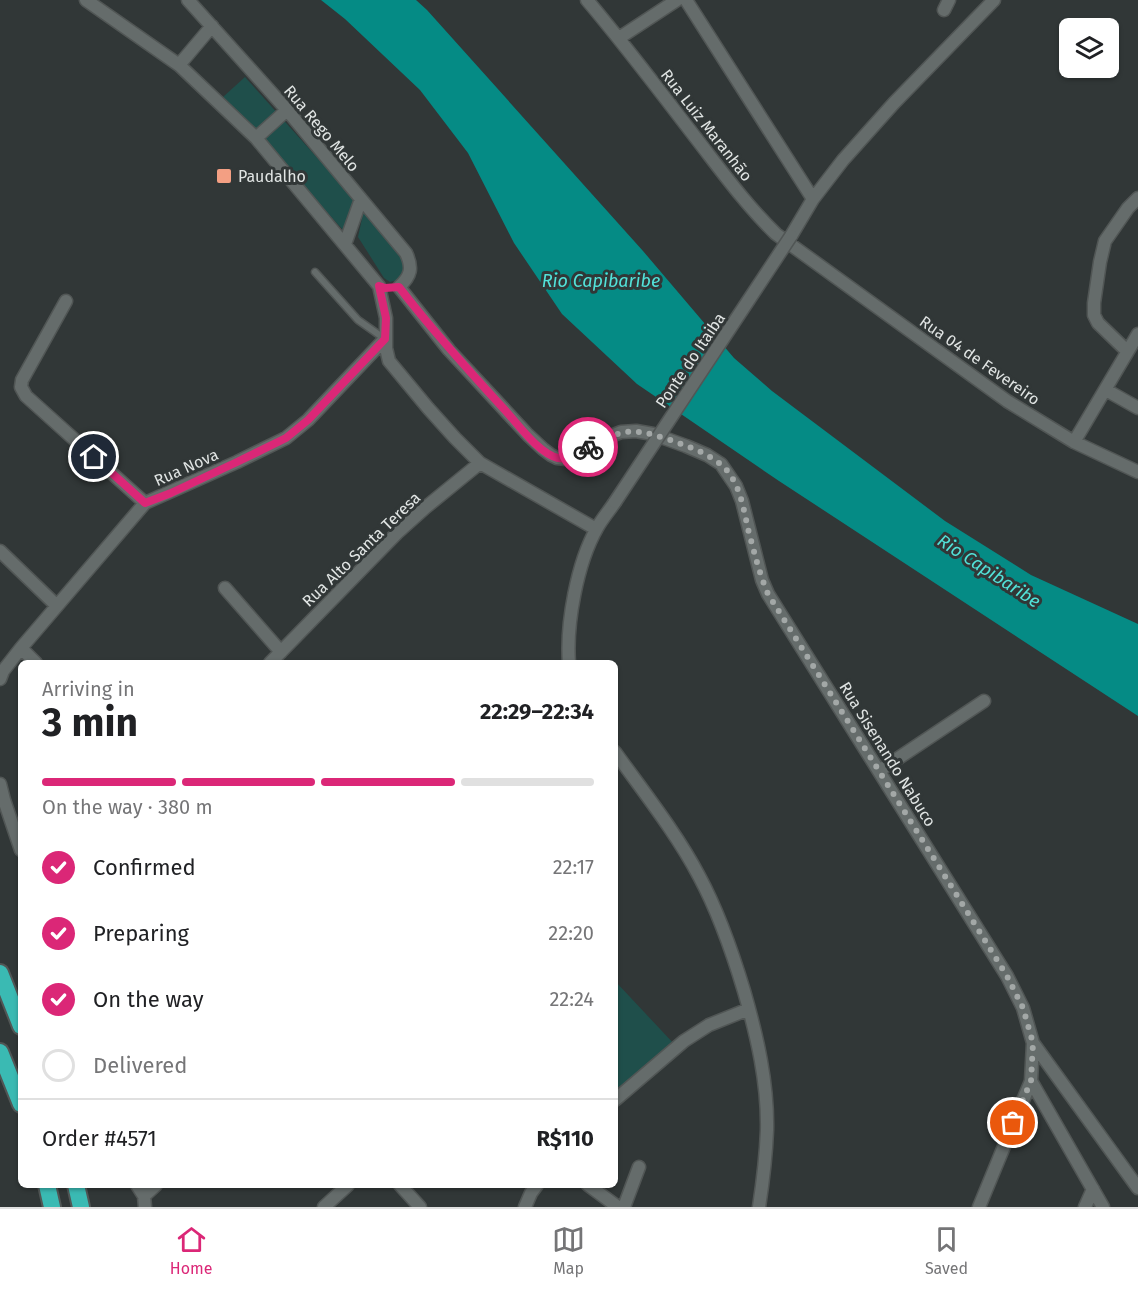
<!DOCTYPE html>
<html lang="en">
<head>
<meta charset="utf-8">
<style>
  :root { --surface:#fff; --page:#f2f2f2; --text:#202124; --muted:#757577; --line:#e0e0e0; --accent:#db2777 }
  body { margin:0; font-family:"Fira Sans",sans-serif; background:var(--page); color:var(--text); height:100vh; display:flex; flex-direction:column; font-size:22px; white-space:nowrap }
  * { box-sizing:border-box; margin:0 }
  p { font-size:20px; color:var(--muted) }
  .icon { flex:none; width:33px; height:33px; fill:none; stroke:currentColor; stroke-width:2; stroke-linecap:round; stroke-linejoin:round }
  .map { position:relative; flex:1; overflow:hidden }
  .panel { position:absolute; left:18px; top:660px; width:600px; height:528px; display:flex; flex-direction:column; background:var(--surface); border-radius:9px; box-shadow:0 2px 4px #0004 }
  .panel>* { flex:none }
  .tools { position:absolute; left:1059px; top:18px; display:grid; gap:12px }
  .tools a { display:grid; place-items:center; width:60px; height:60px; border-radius:9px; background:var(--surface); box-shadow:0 2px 4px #0004; font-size:30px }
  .pin { position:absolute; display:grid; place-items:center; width:51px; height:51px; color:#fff; margin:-26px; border:3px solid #fff; border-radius:50%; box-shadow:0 2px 6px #0007 }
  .courier { position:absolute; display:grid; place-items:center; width:60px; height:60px; margin:-30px; border:4px solid #db2777; border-radius:50%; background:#fff; color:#222; box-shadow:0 2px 8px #0007 }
  .overview em { font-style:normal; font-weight:700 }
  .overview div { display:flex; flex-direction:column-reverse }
  .overview { display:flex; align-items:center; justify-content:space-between; height:102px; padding:0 24px }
  h1 { font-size:39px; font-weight:700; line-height:45px }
  .bar { display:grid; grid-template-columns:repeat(4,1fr); gap:9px 6px; align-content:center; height:72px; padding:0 24px }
  .bar i { height:8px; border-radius:4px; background:var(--line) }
  .bar .active { background:var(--accent) }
  .bar p { grid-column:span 4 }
  .line { display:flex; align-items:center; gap:15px; padding:0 24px; border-top:2px solid var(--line) }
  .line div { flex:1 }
  ol { padding:0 24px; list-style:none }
  li { display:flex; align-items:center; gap:18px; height:66px }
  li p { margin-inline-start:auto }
  li .icon { padding:6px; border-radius:50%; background:var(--accent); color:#fff; stroke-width:4 }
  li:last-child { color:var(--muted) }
  li i { width:33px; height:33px; border:3px solid var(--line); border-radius:50% }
  .tab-bar { display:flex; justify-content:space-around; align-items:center; height:84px; border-top:2px solid var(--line); background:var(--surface); font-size:16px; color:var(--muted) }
  .tab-bar a { display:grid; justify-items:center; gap:3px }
  .tab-bar .active { color:var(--accent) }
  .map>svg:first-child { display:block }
</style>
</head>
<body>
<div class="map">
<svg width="1138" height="1207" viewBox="0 0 1138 1207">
  <rect width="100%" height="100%" fill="#313737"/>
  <path fill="#1f4f4b" d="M245,77L354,199L343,230L223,97Z
    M363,214L369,215L407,255L405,266L398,280L390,282L384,278L358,237Z
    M615,981L676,1046L615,1099Z"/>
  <path fill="#058b85" d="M321,0H416L427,10L643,251L734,358L772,391L945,521L1031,575L1138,624V716L779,481L637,384L562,314L514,243L468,153L420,90L345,19Z"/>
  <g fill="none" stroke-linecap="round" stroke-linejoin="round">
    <defs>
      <path id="service" d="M315,272L358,320L385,339"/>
      <path id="minor" d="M86,0L179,65L256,138L379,286L386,318V348L389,361L428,408L455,438L480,463L596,529
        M188,0L287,110L406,253C413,268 411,276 399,287L449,350L528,435L543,449L551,455L557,458L566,459L606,438L621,432L636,431L653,434L686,446L707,455L721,464L736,486L742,501L762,580L768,594L1007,976L1023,1008L1033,1043L1031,1081L1103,1207
        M587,0C626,46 662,94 699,142C723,173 747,206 776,234L1007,401L1074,442L1138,472
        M686,0L813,199
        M944,10L949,0
        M619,38L677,0
        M179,65L212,26
        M256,138L287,110
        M791,236L813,199L843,160L894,103L994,0
        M345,244L361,199
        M66,301L22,380L21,387L26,396L145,503
        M1127,351L1098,323L1094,315V303L1100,262L1105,241L1128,208L1138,198
        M1106,390L1138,408
        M1074,442L1138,334
        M0,551L57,606
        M225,588L281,652
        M21,648L36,663
        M270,663L397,533L426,507L480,463
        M569,663C566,624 577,563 597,528C602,519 609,511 615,502
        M0,679L3,671L21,648L145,503L237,462L286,438L308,420L385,339
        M615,752C643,791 677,834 699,876C719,913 732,951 744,991C757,1036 768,1083 767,1130C766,1156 763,1181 759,1207
        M879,771L984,701
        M0,784L4,800L21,850
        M1033,1043L1138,1188
        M615,1100L684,1041L709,1025L749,1009
        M137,1185L144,1196L145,1207
        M400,1185L420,1207
        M588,1185L618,1207
        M144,1196L156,1185
        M324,1207L348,1185
        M525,1207L531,1193L537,1185
        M624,1207L639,1167
        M979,1207L1031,1081
        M1085,1207L1093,1189"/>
      <path id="trunk" d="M0,973L21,1026
        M0,1052L21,1104
        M47,1185L52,1207
        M76,1185L81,1207"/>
    </defs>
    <use href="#service" stroke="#515655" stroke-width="9"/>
    <use href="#minor" stroke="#515655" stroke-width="15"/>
    <use href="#trunk" stroke="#515655" stroke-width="20"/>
    <use href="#service" stroke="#656c6b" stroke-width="6"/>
    <use href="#minor" stroke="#656c6b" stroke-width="12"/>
    <use href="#trunk" stroke="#3abab3" stroke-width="16"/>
    <defs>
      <path id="minor-bridge" d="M615,502L791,236"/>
    </defs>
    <use href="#minor-bridge" stroke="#515655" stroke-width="15" stroke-linecap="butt"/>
    <use href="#minor-bridge" stroke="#656c6b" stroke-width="12"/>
  </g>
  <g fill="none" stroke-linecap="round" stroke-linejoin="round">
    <path stroke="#a3a8a7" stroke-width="6" stroke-dasharray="0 10.8" d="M588,447C623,429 632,427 670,440C687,446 705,452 719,463C739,478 743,506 748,529C754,551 759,573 768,594L948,881L1007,976L1023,1008L1033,1043L1031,1081L1013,1123"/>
    <path stroke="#db2777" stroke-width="8" d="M94,457L145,503L171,493L237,462L286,438L308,420L385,339L386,318L379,286L385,288L399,287C432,330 468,370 504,409C518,424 538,453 558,458C568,461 579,452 588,447"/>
  </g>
  <rect fill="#f39f83" stroke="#313737" stroke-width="2" x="216" y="168" width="16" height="16" rx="3"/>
  <g text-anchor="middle" stroke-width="6" stroke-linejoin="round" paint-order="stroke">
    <g font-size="16" fill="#e1e5e4" stroke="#313737">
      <text transform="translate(707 125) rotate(52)" y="6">Rua Luiz Maranhão</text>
      <text transform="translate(322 128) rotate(50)" y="6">Rua Rego Melo</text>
      <text transform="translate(690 360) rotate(-56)" y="6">Ponte do Itaiba</text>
      <text transform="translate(980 360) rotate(35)" y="6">Rua 04 de Fevereiro</text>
      <text transform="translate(186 467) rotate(-24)" y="6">Rua Nova</text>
      <text transform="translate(361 549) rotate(-44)" y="6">Rua Alto Santa Teresa</text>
      <text transform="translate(888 754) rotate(58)" y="6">Rua Sisenando Nabuco</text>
    </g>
    <g font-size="16" fill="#e1e5e4" stroke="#313737" text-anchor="start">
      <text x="238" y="182">Paudalho</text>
    </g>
    <g font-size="18" font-style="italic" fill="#52e2d9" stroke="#313737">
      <text x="601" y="287">Rio Capibaribe</text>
      <text transform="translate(989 571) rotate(33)" y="6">Rio Capibaribe</text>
    </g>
  </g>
</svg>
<div class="tools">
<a><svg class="icon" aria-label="layers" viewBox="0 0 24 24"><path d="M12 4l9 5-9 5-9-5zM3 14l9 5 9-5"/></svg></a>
</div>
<div class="pin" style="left:1013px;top:1123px;background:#ea580c"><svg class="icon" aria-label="bag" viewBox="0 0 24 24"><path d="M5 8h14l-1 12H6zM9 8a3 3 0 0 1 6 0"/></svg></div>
<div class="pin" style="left:94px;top:457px;background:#1f2937"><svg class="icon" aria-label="home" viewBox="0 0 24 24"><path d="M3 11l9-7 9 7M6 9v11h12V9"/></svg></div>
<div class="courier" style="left:588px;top:447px"><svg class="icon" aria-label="bike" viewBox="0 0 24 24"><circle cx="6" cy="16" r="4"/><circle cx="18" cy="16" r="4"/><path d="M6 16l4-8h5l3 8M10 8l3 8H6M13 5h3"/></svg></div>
<section class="panel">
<div class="overview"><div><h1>3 min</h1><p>Arriving in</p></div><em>22:29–22:34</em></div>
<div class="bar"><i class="active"></i><i class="active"></i><i class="active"></i><i></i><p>On the way · 380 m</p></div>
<ol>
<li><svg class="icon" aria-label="check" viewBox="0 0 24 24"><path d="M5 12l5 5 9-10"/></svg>Confirmed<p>22:17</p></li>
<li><svg class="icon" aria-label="check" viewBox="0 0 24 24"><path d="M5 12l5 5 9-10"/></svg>Preparing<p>22:20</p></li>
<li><svg class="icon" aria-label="check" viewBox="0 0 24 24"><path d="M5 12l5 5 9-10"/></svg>On the way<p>22:24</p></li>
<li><i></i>Delivered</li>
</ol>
<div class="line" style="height:78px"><div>Order #4571</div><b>R$110</b></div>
</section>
</div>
<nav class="tab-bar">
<a class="active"><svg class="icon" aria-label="home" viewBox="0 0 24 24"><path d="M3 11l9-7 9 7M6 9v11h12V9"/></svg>Home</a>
<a><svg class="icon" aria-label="map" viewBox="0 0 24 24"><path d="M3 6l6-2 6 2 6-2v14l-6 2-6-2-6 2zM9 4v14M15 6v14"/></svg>Map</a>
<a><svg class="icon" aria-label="saved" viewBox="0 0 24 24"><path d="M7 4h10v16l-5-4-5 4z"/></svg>Saved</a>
</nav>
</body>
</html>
